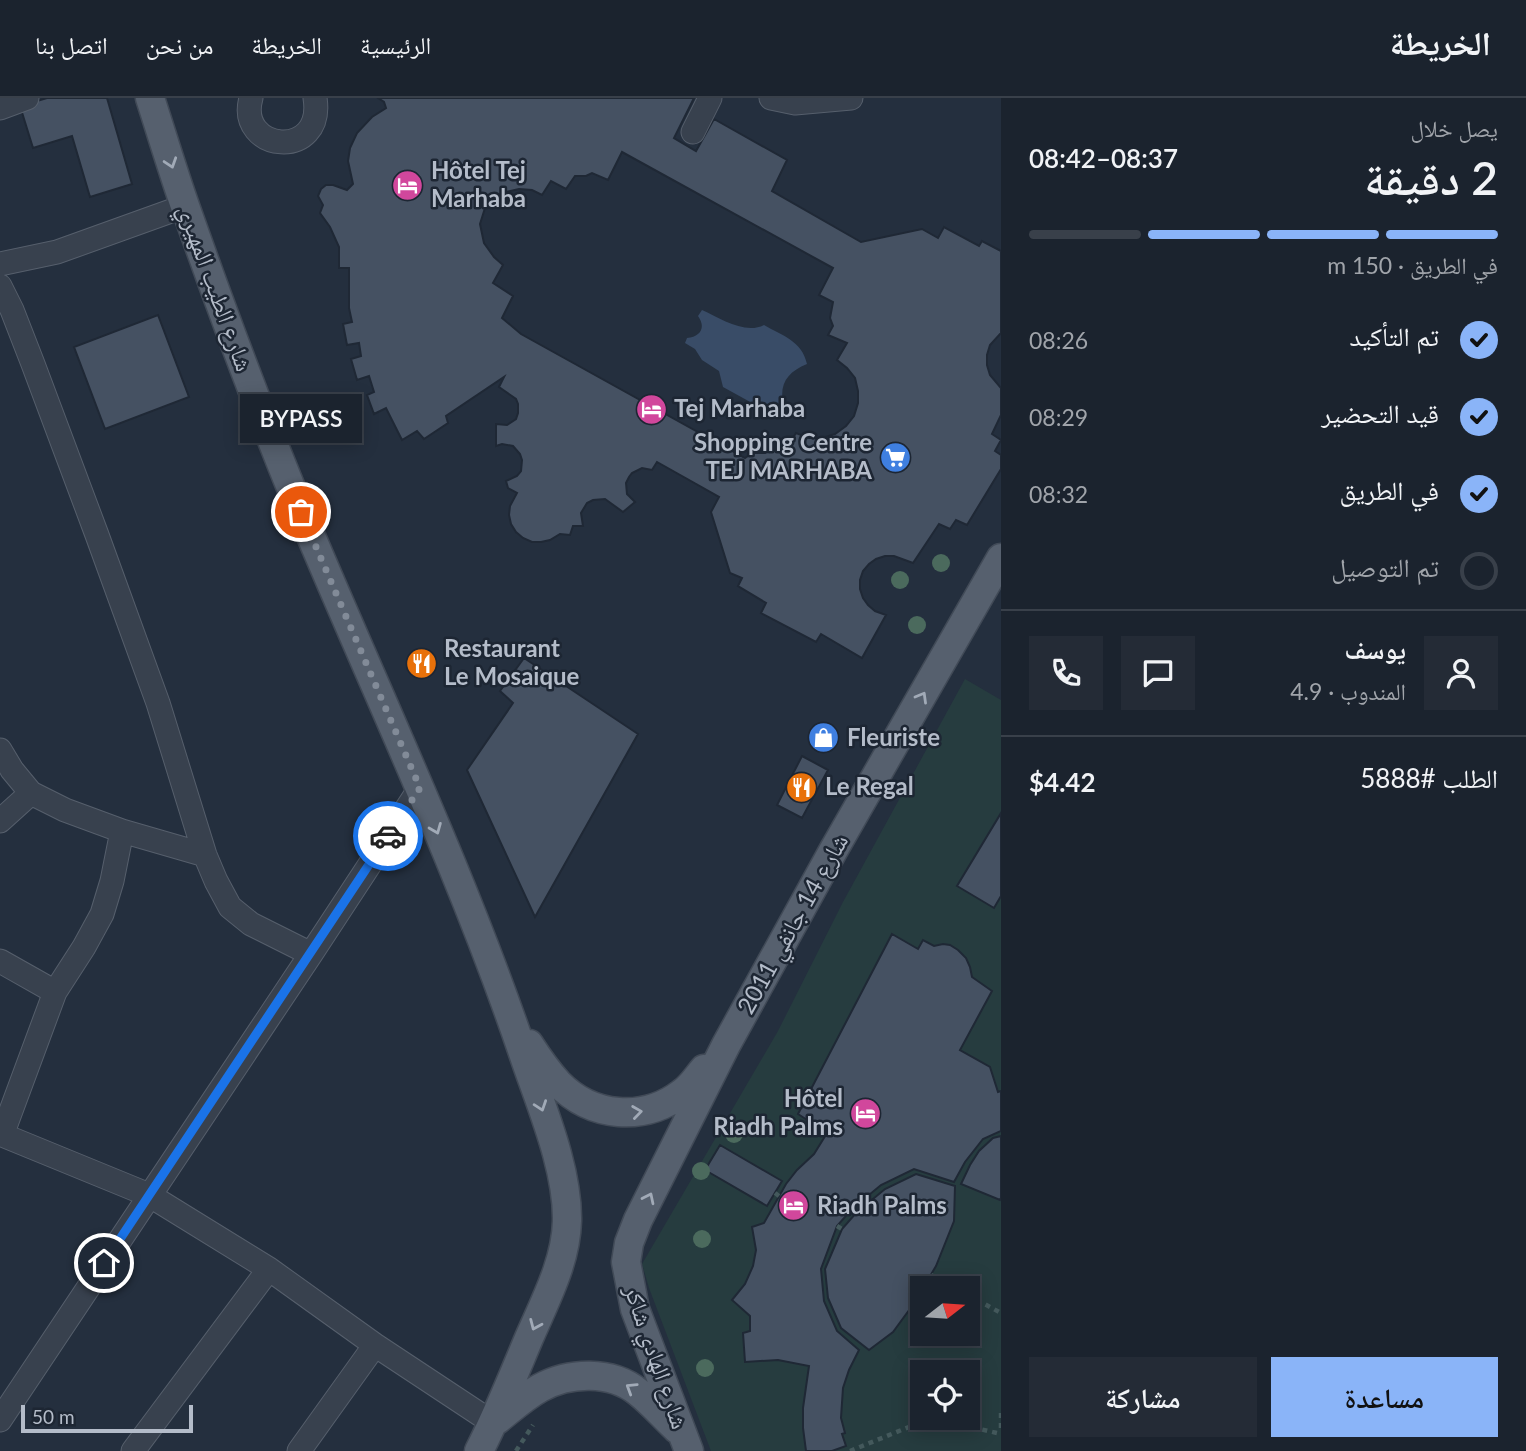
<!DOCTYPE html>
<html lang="ar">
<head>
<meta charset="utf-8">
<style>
  :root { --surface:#1b232e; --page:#242b36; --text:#f1f3f6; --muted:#a0a4aa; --line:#39404a; --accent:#8ab4f8 }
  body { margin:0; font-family:Lato,"Noto Naskh Arabic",sans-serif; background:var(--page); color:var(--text); direction:rtl; height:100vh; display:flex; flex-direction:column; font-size:26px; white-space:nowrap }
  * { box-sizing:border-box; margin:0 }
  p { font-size:23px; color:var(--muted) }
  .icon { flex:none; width:38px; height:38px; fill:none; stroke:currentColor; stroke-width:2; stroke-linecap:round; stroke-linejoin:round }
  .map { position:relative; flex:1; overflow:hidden; direction:ltr }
  .sheet { display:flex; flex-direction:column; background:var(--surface); width:525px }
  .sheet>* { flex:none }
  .needle { width:46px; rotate:73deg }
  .fabs { position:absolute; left:910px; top:1178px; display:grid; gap:14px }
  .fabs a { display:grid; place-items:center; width:70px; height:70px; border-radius:0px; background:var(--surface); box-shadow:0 4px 18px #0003,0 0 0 2px var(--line); font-size:35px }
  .scale { position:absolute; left:21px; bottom:18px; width:172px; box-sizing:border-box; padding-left:7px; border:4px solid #b4bcc9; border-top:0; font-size:19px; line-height:24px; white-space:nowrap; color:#b4bcc9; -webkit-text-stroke:5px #1d2633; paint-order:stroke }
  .pin { position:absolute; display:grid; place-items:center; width:60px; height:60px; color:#fff; margin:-30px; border:4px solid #fff; border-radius:50%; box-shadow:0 2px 7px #0007 }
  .courier { position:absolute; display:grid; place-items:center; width:70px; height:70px; margin:-35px; border:5px solid #1a73e8; border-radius:50%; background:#fff; color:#222; box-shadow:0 2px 9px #0007 }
  .bubble { position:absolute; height:49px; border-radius:0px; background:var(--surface); box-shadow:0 4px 18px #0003,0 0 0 2px var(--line); font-size:23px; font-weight:600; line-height:49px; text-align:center; direction:rtl }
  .headline em { font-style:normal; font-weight:600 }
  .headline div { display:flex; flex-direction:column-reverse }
  .headline { display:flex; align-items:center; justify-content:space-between; height:119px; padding:0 28px }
  h1 { font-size:46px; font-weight:600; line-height:52px }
  .bar { display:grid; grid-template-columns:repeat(4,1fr); gap:10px 7px; align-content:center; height:84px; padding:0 28px }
  .bar i { height:9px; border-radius:5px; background:var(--line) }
  .bar .current { background:var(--accent) }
  .bar p { grid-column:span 4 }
  .line { display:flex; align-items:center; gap:18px; padding:0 28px; border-top:2px solid var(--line) }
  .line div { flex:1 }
  .round { display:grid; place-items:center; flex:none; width:74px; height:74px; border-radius:0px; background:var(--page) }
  ol { padding:0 28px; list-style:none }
  li { display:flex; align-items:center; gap:21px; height:77px }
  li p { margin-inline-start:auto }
  li .icon { padding:7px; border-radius:50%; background:var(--accent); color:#111; stroke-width:4 }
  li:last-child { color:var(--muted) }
  li i { width:38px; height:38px; border:4px solid var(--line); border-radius:50% }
  .primary-button { display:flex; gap:14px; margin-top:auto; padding:14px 28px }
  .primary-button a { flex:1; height:80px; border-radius:0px; background:var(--accent); color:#111; font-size:28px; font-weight:600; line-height:80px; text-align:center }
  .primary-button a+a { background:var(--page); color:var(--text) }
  header { display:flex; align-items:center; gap:42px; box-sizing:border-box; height:98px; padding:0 35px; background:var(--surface); border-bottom:2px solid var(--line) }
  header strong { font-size:33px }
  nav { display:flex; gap:38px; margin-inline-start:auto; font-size:24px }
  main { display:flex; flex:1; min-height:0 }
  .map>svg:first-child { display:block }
</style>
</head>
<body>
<header>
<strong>الخريطة</strong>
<nav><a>الرئيسية</a><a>الخريطة</a><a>من نحن</a><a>اتصل بنا</a></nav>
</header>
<main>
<section class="sheet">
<div class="headline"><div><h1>2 دقيقة</h1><p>يصل خلال</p></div><em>08:37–08:42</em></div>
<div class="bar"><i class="current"></i><i class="current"></i><i class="current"></i><i></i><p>في الطريق · 150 m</p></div>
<ol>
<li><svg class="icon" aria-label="check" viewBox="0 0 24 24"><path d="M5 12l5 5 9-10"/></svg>تم التأكيد<p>08:26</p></li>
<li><svg class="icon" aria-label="check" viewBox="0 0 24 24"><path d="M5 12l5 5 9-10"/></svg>قيد التحضير<p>08:29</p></li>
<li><svg class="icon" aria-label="check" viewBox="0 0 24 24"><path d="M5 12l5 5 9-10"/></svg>في الطريق<p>08:32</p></li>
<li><i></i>تم التوصيل</li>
</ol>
<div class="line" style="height:126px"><a class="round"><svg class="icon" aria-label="person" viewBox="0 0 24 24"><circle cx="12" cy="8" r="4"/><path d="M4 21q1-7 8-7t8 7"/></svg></a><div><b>يوسف</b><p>المندوب · 4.9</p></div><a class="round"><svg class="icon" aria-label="chat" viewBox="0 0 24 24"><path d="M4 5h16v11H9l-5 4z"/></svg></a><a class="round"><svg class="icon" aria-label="phone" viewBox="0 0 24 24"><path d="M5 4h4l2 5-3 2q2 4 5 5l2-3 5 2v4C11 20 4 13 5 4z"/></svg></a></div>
<div class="line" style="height:91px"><div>الطلب #5888</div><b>$4.42</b></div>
<div class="primary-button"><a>مساعدة</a><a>مشاركة</a></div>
</section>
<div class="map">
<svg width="1001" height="1353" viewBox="0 0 1001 1353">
  <rect width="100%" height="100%" fill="#242f3e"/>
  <path fill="#263c3f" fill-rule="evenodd" d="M965,581L1001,602V1353H711L649,1190L642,1166L778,933L843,804ZM922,1190H968V1236H922ZM922,1274H968V1320H922Z"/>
  <path fill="#394c67" d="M702,212C720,220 745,237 764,227C783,238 802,243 807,266C787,274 778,287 784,309L771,312L763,311L723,289L719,273L702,262L695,251L685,245L687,240C701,239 706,229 698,218Z"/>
  <path fill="#455162" stroke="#1f2835" stroke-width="2" fill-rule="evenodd" d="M47,0H107L132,86L90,99L72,38L33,50L20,8Z
    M378,0H694L674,40L696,53L714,21L787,62L772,93L861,144L922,131L938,140L944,129L979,148L982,143L1001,153V235L990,247L987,257V267L990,277L1001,290V317L992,336L1001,342L995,353L1001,357V371L967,427L956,422L950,431L939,426L913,465L894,458H885L876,461L869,466L863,473L860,482V491L863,500L868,507L875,513L886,517L862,560L821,536L816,544L761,515L766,505L738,488L742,480L730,475L711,414L719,399L657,364L652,372L642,370L632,375L629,379L626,385L627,396L635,404L623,414L605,401L593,402L587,405L581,415L583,428H573L570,437L560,436L550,442L541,444H532L523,440L516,434L511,426L509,417L510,408L517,395L508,390L506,383L517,378L521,373L522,362L520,356L513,348L502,346L496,348V326L507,327L516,321L518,315V306L516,301L499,289L504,279L446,318L448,325L424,341L417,333L402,342L386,310L374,316L367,297L374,294L369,278L357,282L351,261L361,258L359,245L347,247L343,226L352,224L349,210V170H339V149L330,129L320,115L323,107L318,98L321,91L326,87H333L347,92L353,86L348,63L350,50L357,35L372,19L386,10L384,4ZM622,54L833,170L819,197L833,204L830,220L833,228L828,237L847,245L837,262L847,270L855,280L858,293V305L854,318L846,328L835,336L822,340H809L796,335L788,348L775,341L765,355H752L745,360L521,236L502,220L513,198L493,185L503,167L494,159L484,145L480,126L485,110L493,100L502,95L519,91L532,92L542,97L551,83L566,91L575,78H586L592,75L608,82Z
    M158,217L189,299L105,331L74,249Z
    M524,560L638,636L535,819L467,672L513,605L500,593Z
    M802,658L828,672L802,720L777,707Z
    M1001,715V798L994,810L957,788Z
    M892,836L918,851L923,842L934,848L943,846L950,847L958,852L966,860L970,869L972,879L992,893L960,952L990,969L998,994L1001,993V1033L983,1041L965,1064L954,1084L914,1071L881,1087L852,1111L837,1128L821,1171L824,1203L837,1233L859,1252L849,1272L843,1290L841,1320L845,1335L842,1336L846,1348L832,1353H806L803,1330V1310L809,1268L778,1262L745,1264L743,1235L750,1233V1218L732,1202L745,1186L753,1168L756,1152L752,1129L764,1125L786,1086L797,1072L814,1056L827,1035L798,1016Z
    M1001,1038V1100L1000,1102L961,1086L970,1067L979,1053L993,1040Z
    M720,1047L782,1083L767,1108L705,1072Z
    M916,1076L955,1088L954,1123L936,1168L915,1204L893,1234L869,1252L841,1230L828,1200L825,1171L842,1131L856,1115L885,1091Z"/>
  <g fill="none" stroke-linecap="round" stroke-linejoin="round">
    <defs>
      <path id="minor" d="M251,0C236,54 325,63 315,0
        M771,0L795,5L851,0
        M0,10L27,0
        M693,34L710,0
        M0,166L57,154L185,108
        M0,188L12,212L33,266L97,437L158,605L205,757L216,783L230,809L251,826L311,856
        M0,652L12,672L31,695L65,712L122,733L205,757
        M0,723L31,695
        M0,863L55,894
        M0,1036L149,1097L269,1171L375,1247L493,1325
        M2,1037L55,894L84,849L102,816L112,783L122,733
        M0,1322L311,856L420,690
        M133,1353L269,1171
        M299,1353L375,1247"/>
      <path id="major" d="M150,0C162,37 173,74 186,111C228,230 272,348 322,464C391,626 466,787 523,955C540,1006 568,1069 567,1123C566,1164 545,1203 529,1240C513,1278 498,1316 479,1353
        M529,946C538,960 547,973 558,985C592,1020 644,1024 682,995C691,989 697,979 704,971
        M497,1322C511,1311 524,1299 540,1290C569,1274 611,1272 638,1294C652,1305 664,1319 677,1331
        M689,1353L635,1211L626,1164L629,1145L638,1122L726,947L833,753L1001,460"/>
    </defs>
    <use href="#minor" stroke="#565f6c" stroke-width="25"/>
    <use href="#major" stroke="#414a57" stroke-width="31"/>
    <path stroke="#44595c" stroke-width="4.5" stroke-dasharray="5 5" stroke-linecap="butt" d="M775,1095L779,1098
      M837,1128L842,1131
      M931,1177L954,1190
      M968,1197L1001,1215
      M1001,1315V1332
      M955,1320L971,1329L1001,1336
      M516,1353L533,1327
      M850,1353L931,1320"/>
    <use href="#minor" stroke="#38414e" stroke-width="23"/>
    <use href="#major" stroke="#56606e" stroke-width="28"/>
  </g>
  <g fill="#4b6a5d">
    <circle cx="941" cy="465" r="9"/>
    <circle cx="900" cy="482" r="9"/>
    <circle cx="917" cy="527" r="9"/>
    <circle cx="734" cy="1036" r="9"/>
    <circle cx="701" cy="1073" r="9"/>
    <circle cx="702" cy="1141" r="9"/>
    <circle cx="705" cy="1270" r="9"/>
  </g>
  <defs><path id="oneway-chevron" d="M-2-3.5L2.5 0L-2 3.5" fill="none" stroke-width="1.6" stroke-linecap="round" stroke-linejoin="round" transform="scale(1.75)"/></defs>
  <g stroke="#a1aab7">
    <use href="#oneway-chevron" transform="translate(171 65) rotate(72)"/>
    <use href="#oneway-chevron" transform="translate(922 599) rotate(-60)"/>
    <use href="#oneway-chevron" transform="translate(436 731) rotate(68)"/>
    <use href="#oneway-chevron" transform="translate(541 1008) rotate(71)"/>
    <use href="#oneway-chevron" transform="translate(637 1014) rotate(-8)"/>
    <use href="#oneway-chevron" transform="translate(649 1100) rotate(-64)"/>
    <use href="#oneway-chevron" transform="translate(535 1227) rotate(113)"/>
    <use href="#oneway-chevron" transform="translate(631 1290) rotate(-148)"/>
  </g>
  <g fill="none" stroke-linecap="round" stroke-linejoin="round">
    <path stroke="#828b98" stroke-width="7" stroke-dasharray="0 12.6" d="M301,414L420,690L388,738"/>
    <path stroke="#1a73e8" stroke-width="9" d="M104,1165L388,738"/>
  </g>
  <defs>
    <symbol id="hotel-disc" viewBox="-11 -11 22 22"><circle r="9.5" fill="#d1479c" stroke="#1d2633"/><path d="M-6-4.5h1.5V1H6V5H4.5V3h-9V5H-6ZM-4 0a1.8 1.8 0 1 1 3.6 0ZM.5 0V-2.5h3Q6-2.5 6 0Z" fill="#fff"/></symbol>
    <symbol id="supermarket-disc" viewBox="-11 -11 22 22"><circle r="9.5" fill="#3f7fe0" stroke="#1d2633"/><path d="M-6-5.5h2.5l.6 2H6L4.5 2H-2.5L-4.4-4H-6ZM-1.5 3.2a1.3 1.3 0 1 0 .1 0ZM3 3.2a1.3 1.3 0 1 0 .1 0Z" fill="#fff"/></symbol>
    <symbol id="restaurant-disc" viewBox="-11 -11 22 22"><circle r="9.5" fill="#e8710a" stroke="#1d2633"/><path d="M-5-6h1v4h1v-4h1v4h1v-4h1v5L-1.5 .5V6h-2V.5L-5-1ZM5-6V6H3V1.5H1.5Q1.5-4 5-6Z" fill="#fff"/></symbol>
    <symbol id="shop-disc" viewBox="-11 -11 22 22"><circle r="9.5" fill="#3f7fe0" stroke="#1d2633"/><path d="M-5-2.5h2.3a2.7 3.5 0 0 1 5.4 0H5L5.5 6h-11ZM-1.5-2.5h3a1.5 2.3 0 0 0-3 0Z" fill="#fff"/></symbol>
  </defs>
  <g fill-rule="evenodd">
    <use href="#hotel-disc" x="390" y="70" width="35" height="35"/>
    <use href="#hotel-disc" x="634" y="294" width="35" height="35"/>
    <use href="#supermarket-disc" x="878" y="342" width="35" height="35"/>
    <use href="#restaurant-disc" x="404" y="548" width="35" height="35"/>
    <use href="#shop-disc" x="806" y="622" width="35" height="35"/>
    <use href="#restaurant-disc" x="784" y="672" width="35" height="35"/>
    <use href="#hotel-disc" x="848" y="998" width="35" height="35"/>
    <use href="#hotel-disc" x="776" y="1090" width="35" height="35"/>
  </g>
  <g text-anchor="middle" stroke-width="5" stroke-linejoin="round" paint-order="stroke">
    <g font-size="24" font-weight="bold" fill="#b4bcc9" stroke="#1d2633" text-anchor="start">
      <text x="431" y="81">Hôtel Tej<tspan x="431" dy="28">Marhaba</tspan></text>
      <text x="674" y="319">Tej Marhaba</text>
      <text x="872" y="353" text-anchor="end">Shopping Centre<tspan x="872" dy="28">TEJ MARHABA</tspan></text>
      <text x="444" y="559">Restaurant<tspan x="444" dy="28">Le Mosaique</tspan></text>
      <text x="847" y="648">Fleuriste</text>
      <text x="825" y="697">Le Regal</text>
      <text x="843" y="1009" text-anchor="end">Hôtel<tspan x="843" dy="28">Riadh Palms</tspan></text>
      <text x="817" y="1116">Riadh Palms</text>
    </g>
    <g font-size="24" fill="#b4bcc9" stroke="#1d2633">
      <text transform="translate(215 190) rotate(70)" y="8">شارع الطيب المهيري</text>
      <text transform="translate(793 826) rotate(-61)" y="8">شارع 14 جانفي 2011</text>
      <text transform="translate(656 1259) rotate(71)" y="8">شارع الهادي شاكر</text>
    </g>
  </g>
</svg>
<div class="fabs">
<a><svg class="needle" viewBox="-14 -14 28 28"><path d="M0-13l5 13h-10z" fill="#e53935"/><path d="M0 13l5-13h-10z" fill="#a0a4aa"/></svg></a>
<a><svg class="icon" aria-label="locate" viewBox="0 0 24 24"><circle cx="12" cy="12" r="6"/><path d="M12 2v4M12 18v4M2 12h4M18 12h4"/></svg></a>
</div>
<div class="scale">50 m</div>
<div class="pin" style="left:301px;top:414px;background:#ea580c"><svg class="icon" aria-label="bag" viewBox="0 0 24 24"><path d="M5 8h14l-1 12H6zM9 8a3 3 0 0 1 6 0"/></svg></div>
<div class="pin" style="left:104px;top:1165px;background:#1f2937"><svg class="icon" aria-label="home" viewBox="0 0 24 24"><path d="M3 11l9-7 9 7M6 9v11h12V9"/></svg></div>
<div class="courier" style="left:388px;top:738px"><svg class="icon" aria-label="car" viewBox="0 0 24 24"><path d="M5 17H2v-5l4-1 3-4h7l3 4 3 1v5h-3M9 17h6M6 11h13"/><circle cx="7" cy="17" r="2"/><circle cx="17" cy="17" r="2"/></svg></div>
<div class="bubble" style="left:240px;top:296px;width:122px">BYPASS</div>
</div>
</main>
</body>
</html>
